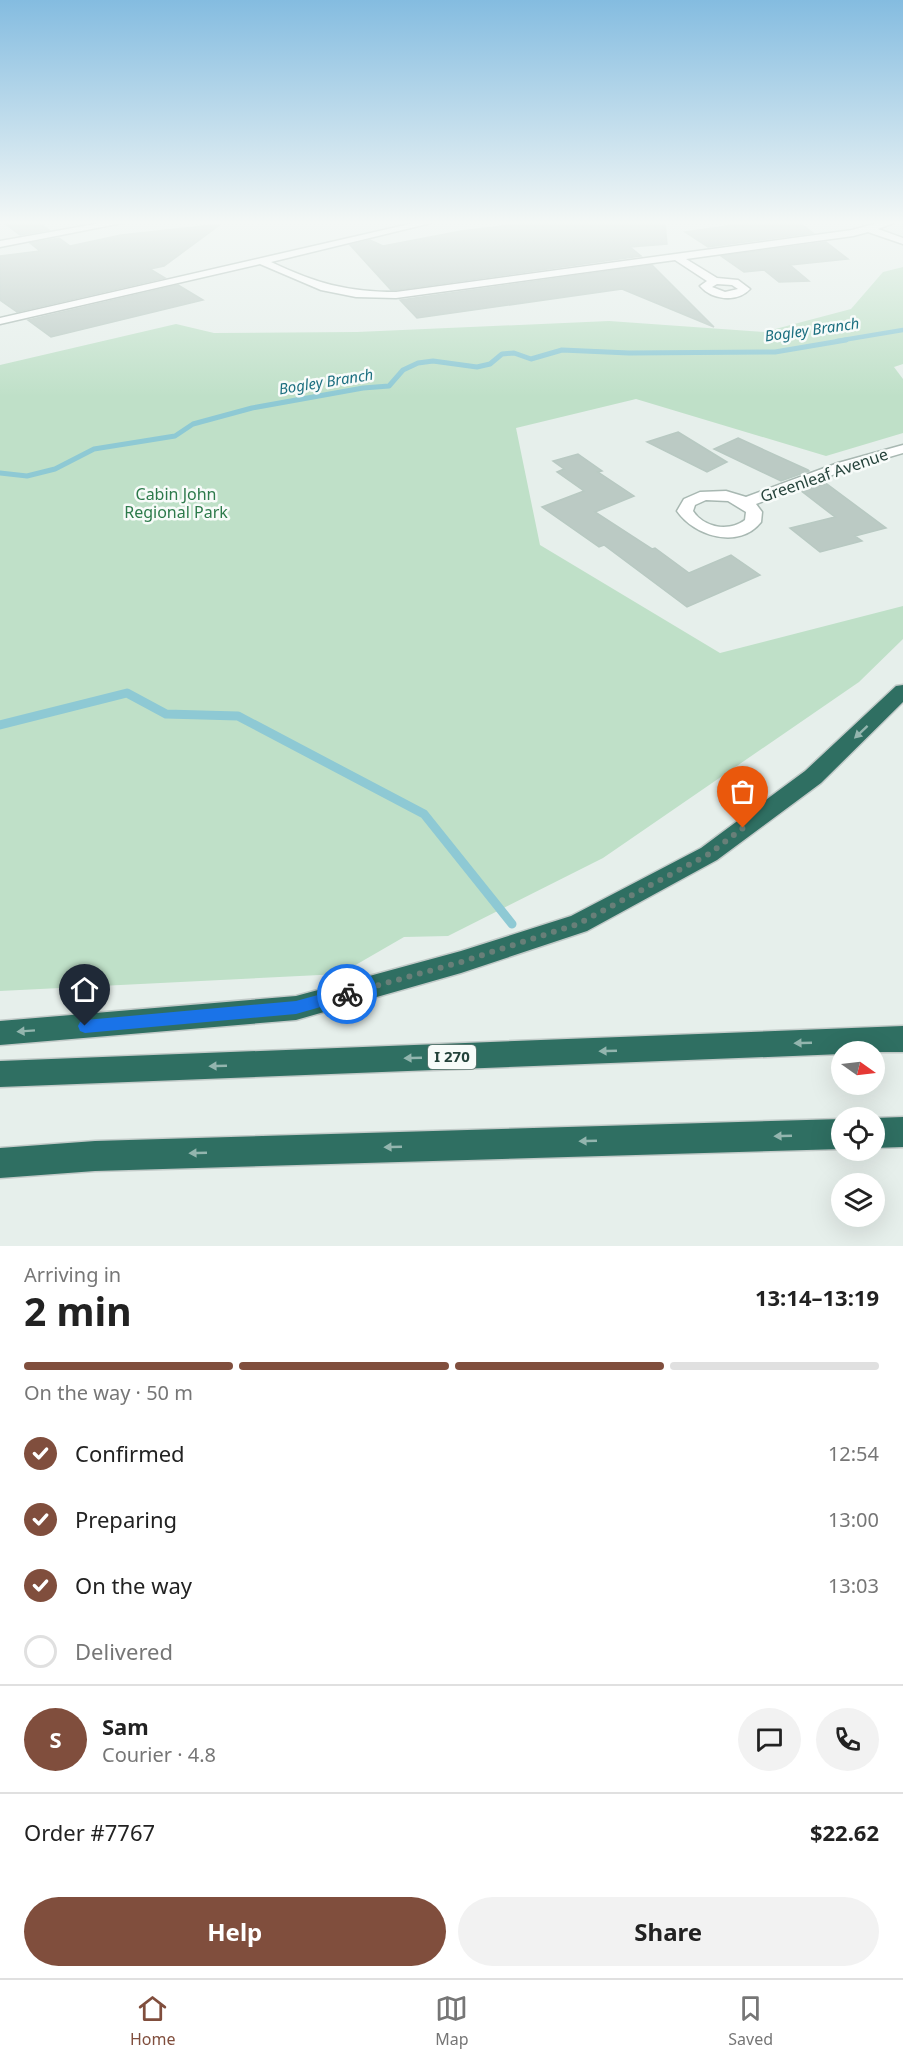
<!DOCTYPE html>
<html lang="en">
<head>
<meta charset="utf-8">
<style>
  :root { --surface:#fff; --page:#f2f2f2; --text:#222; --muted:#767676; --line:#e0e0e0; --accent:#804e3d }
  body { margin:0; font-family:"Noto Sans",sans-serif; background:var(--page); color:var(--text); height:100vh; display:flex; flex-direction:column; font-size:22px; white-space:nowrap }
  * { box-sizing:border-box; margin:0 }
  p { font-size:20px; color:var(--muted) }
  .icon { flex:none; width:33px; height:33px; fill:none; stroke:currentColor; stroke-width:2; stroke-linecap:round; stroke-linejoin:round }
  .map { position:relative; height:1246px; overflow:hidden }
  .drawer { display:flex; flex-direction:column; background:var(--surface); flex:1 }
  .drawer>* { flex:none }
  .needle { width:39px; rotate:104deg }
  .tools { position:absolute; left:831px; top:1041px; display:grid; gap:12px }
  .tools a { display:grid; place-items:center; width:54px; height:54px; border-radius:50%; background:var(--surface); box-shadow:0 6px 24px #0002; font-size:30px }
  .pin { position:absolute; display:grid; place-items:center; width:51px; height:51px; color:#fff; margin:-62px -26px; border-radius:50% 50% 50% 0; rotate:-45deg; box-shadow:0 0 6px #0007 }
  .pin .icon { rotate:45deg }
  .courier { position:absolute; display:grid; place-items:center; width:60px; height:60px; margin:-30px; border:4px solid #1a73e8; border-radius:50%; background:#fff; color:#222; box-shadow:0 2px 8px #0007 }
  .summary em { font-style:normal; font-weight:700 }
  .summary div { display:flex; flex-direction:column-reverse }
  .summary { display:flex; align-items:center; justify-content:space-between; height:102px; padding:0 24px }
  h1 { font-size:39px; font-weight:700; line-height:45px }
  .bar { display:grid; grid-template-columns:repeat(4,1fr); gap:9px 6px; align-content:center; height:72px; padding:0 24px }
  .bar i { height:8px; border-radius:4px; background:var(--line) }
  .bar .on { background:var(--accent) }
  .bar p { grid-column:span 4 }
  .line { display:flex; align-items:center; gap:15px; padding:0 24px; border-top:2px solid var(--line) }
  .line div { flex:1 }
  .round { display:grid; place-items:center; flex:none; width:63px; height:63px; border-radius:32px; background:var(--page) }
  ol { padding:0 24px; list-style:none }
  li { display:flex; align-items:center; gap:18px; height:66px }
  li p { margin-inline-start:auto }
  li .icon { padding:6px; border-radius:50%; background:var(--accent); color:#fff; stroke-width:4 }
  li:last-child { color:var(--muted) }
  li i { width:33px; height:33px; border:3px solid var(--line); border-radius:50% }
  .cta { display:flex; gap:12px; margin-top:auto; padding:12px 24px }
  .cta a { flex:1; height:69px; border-radius:36px; background:var(--accent); color:#fff; font-size:24px; font-weight:700; line-height:69px; text-align:center }
  .cta a+a { background:var(--page); color:var(--text) }
  .tabs { display:flex; justify-content:space-around; align-items:center; height:84px; border-top:2px solid var(--line); background:var(--surface); font-size:16px; color:var(--muted) }
  .tabs a { display:grid; justify-items:center; gap:3px }
  .tabs .on { color:var(--accent) }
  .map>svg:first-child { display:block }
</style>
</head>
<body>
<div class="map">
<svg width="903" height="1246" viewBox="0 0 903 1246">
  <rect width="100%" height="100%" fill="#e6efeb"/>
  <path fill="#bfe0c8" d="M903,267V364L894,367L903,379V433L826,456L636,399L516,428L540,545L720,653L903,606V639L859,682L603,858L448,936L404,937L340,974L0,991V365L176,324L214,333L357,332L609,321L764,332L851,309L883,272Z"/>
  <g fill="none" stroke-linecap="round" stroke-linejoin="round">
    <path stroke="#8ec9d4" stroke-width="4.5" d="M837,341L903,330"/>
    <path stroke="#8ec9d4" stroke-width="5" d="M0,473L27,476L55,469L94,449L175,436L193,424L252,408L363,388L389,386L403,370L418,363L433,361L477,367L490,364L502,354L514,353L531,359L562,350L629,353L775,352L846,340"/>
    <path stroke="#8ec9d4" stroke-width="9" d="M0,725L127,693L166,714L238,716L424,814L512,924"/>
  </g>
  <path fill="#bbcac4" stroke="#b8c9c2" stroke-width="1.5" d="M4,223H40L49,230L20,235Z
    M526,223H665L667,244L630,247L641,256L396,290H391L350,245L370,240L383,246L461,231Z
    M748,223H800L813,233L708,247L685,232Z
    M221,224L164,266L150,269L165,278L17,312L0,300V256L40,251L30,243L59,238L70,246L121,235Z
    M826,242L848,259L790,265L809,281L779,282L764,270L744,272L721,256Z
    M652,265L714,327L622,289L417,318L400,300Z
    M178,285L203,300L51,337L28,320Z
    M678,432L727,462L707,472L647,442Z
    M738,438L808,470L809,471L781,481L714,449Z
    M578,454L602,471L598,472L634,496L595,512L652,549L655,548L689,573L731,555L760,575L687,607L604,545L599,547L542,507L584,491L557,472L564,469L553,461Z
    M823,481L886,528L855,536L862,541L820,552L790,528L835,517L800,490Z"/>
  <g fill="none" stroke-linecap="round" stroke-linejoin="round">
    <defs>
      <path id="street" d="M101,223H122L0,247V241Z
        M414,223H431L271,262C315,283 347,292 396,292L852,230L878,223H893L878,229L903,238V244L868,232L853,236L686,259L717,278L738,280L750,289C737,303 712,300 700,286L707,281L675,260L396,298L356,297L321,290L260,264L0,324V318ZM717,284L732,285L738,289L725,292L712,287Z
        M903,445V453L848,469L756,504L762,512L761,522C739,550 694,536 677,511L684,499L700,492L726,491L746,497L838,463ZM706,500L728,501L746,512L745,520C729,532 704,528 693,511L695,505Z"/>
      <path id="highway" d="M903,685V702L821,783L717,860L587,931L461,973L296,1020L0,1045V1021L296,996L461,951L571,916L701,848L805,771L896,686Z
        M903,1026V1052H842V1054L0,1087V1061Z
        M903,1117V1147L874,1148V1118Z
        M842,1119V1149L95,1171L0,1178V1148L95,1141Z"/>
    </defs>
    <use href="#street" stroke="#a8b8b2" stroke-width="3"/>
    <use href="#highway" stroke="#c2cac8" stroke-width="3"/>
    <use href="#street" fill="#fff" fill-rule="evenodd"/>
    <use href="#highway" fill="#2f6f62" fill-rule="evenodd"/>
  </g>
  <defs><path id="oneway-solid" d="M-6-.8H1V-3.2L6.5 0L1 3.2V.8H-6Z" transform="scale(1.5)"/></defs>
  <g fill="#93b5ae">
    <use href="#oneway-solid" transform="translate(861 732) rotate(137)"/>
    <use href="#oneway-solid" transform="translate(26 1031) rotate(176)"/>
    <use href="#oneway-solid" transform="translate(803 1043) rotate(178)"/>
    <use href="#oneway-solid" transform="translate(608 1051) rotate(178)"/>
    <use href="#oneway-solid" transform="translate(413 1058) rotate(178)"/>
    <use href="#oneway-solid" transform="translate(218 1066) rotate(178)"/>
    <use href="#oneway-solid" transform="translate(783 1136) rotate(178)"/>
    <use href="#oneway-solid" transform="translate(588 1141) rotate(178)"/>
    <use href="#oneway-solid" transform="translate(393 1147) rotate(178)"/>
    <use href="#oneway-solid" transform="translate(198 1153) rotate(178)"/>
  </g>
  <linearGradient id="sky" x2="0" y2="1"><stop stop-color="#84bce0"/><stop offset="0.56" stop-color="#f4f8f6"/><stop offset="1" stop-color="#f4f8f6" stop-opacity="0"/></linearGradient>
  <rect width="903" height="397" fill="url(#sky)"/>
  <path fill="#1a73e8" d="M347,987L352,989L354,994L352,998L296,1014L85,1033L80,1031L78,1026L80,1022L85,1020L296,1001Z"/>
  <g fill="none" stroke-linecap="round" stroke-linejoin="round">
    <path stroke="#687f78" stroke-width="6" stroke-dasharray="0 10.8" d="M347,994L461,962L578,924L709,854L743,828"/>
  </g>
  <g text-anchor="middle" stroke-width="5" stroke-linejoin="round" paint-order="stroke">
    <g font-size="15" font-style="italic" fill="#1c6f80" stroke="#f7fbf9">
      <text transform="translate(812 330) rotate(-8)" y="5">Bogley Branch</text>
      <text transform="translate(326 382) rotate(-9)" y="5">Bogley Branch</text>
    </g>
    <rect fill="#f7fbf9" stroke="#637a73" stroke-width="1.5" x="428" y="1045" width="48" height="24" rx="4.5"/>
    <g font-size="15" font-weight="bold" fill="#24423a">
      <text x="452" y="1062">I 270</text>
    </g>
    <g font-size="16" fill="#24423a" stroke="#f7fbf9">
      <text transform="translate(824 475) rotate(-19)" y="6">Greenleaf Avenue</text>
    </g>
    <g font-size="16" fill="#2d7a4b" stroke="#f7fbf9">
      <text x="176" y="500">Cabin John<tspan x="176" dy="18">Regional Park</tspan></text>
    </g>
  </g>
</svg>
<div class="tools">
<a><svg class="needle" viewBox="-14 -14 28 28"><path d="M0-13l5 13h-10z" fill="#e53935"/><path d="M0 13l5-13h-10z" fill="#767676"/></svg></a>
<a><svg class="icon" aria-label="locate" viewBox="0 0 24 24"><circle cx="12" cy="12" r="6"/><path d="M12 2v4M12 18v4M2 12h4M18 12h4"/></svg></a>
<a><svg class="icon" aria-label="layers" viewBox="0 0 24 24"><path d="M12 4l9 5-9 5-9-5zM3 14l9 5 9-5"/></svg></a>
</div>
<div class="pin" style="left:743px;top:828px;background:#ea580c"><svg class="icon" aria-label="bag" viewBox="0 0 24 24"><path d="M5 8h14l-1 12H6zM9 8a3 3 0 0 1 6 0"/></svg></div>
<div class="pin" style="left:85px;top:1026px;background:#1f2937"><svg class="icon" aria-label="home" viewBox="0 0 24 24"><path d="M3 11l9-7 9 7M6 9v11h12V9"/></svg></div>
<div class="courier" style="left:347px;top:994px"><svg class="icon" aria-label="bike" viewBox="0 0 24 24"><circle cx="6" cy="16" r="4"/><circle cx="18" cy="16" r="4"/><path d="M6 16l4-8h5l3 8M10 8l3 8H6M13 5h3"/></svg></div>
</div>
<section class="drawer">
<div class="summary"><div><h1>2 min</h1><p>Arriving in</p></div><em>13:14–13:19</em></div>
<div class="bar"><i class="on"></i><i class="on"></i><i class="on"></i><i></i><p>On the way · 50 m</p></div>
<ol>
<li><svg class="icon" aria-label="check" viewBox="0 0 24 24"><path d="M5 12l5 5 9-10"/></svg>Confirmed<p>12:54</p></li>
<li><svg class="icon" aria-label="check" viewBox="0 0 24 24"><path d="M5 12l5 5 9-10"/></svg>Preparing<p>13:00</p></li>
<li><svg class="icon" aria-label="check" viewBox="0 0 24 24"><path d="M5 12l5 5 9-10"/></svg>On the way<p>13:03</p></li>
<li><i></i>Delivered</li>
</ol>
<div class="line" style="height:108px"><b class="round" style="background:var(--accent);color:#fff">S</b><div><b>Sam</b><p>Courier · 4.8</p></div><a class="round"><svg class="icon" aria-label="chat" viewBox="0 0 24 24"><path d="M4 5h16v11H9l-5 4z"/></svg></a><a class="round"><svg class="icon" aria-label="phone" viewBox="0 0 24 24"><path d="M5 4h4l2 5-3 2q2 4 5 5l2-3 5 2v4C11 20 4 13 5 4z"/></svg></a></div>
<div class="line" style="height:78px"><div>Order #7767</div><b>$22.62</b></div>
<div class="cta"><a>Help</a><a>Share</a></div>
</section>
<nav class="tabs">
<a class="on"><svg class="icon" aria-label="home" viewBox="0 0 24 24"><path d="M3 11l9-7 9 7M6 9v11h12V9"/></svg>Home</a>
<a><svg class="icon" aria-label="map" viewBox="0 0 24 24"><path d="M3 6l6-2 6 2 6-2v14l-6 2-6-2-6 2zM9 4v14M15 6v14"/></svg>Map</a>
<a><svg class="icon" aria-label="saved" viewBox="0 0 24 24"><path d="M7 4h10v16l-5-4-5 4z"/></svg>Saved</a>
</nav>
</body>
</html>
